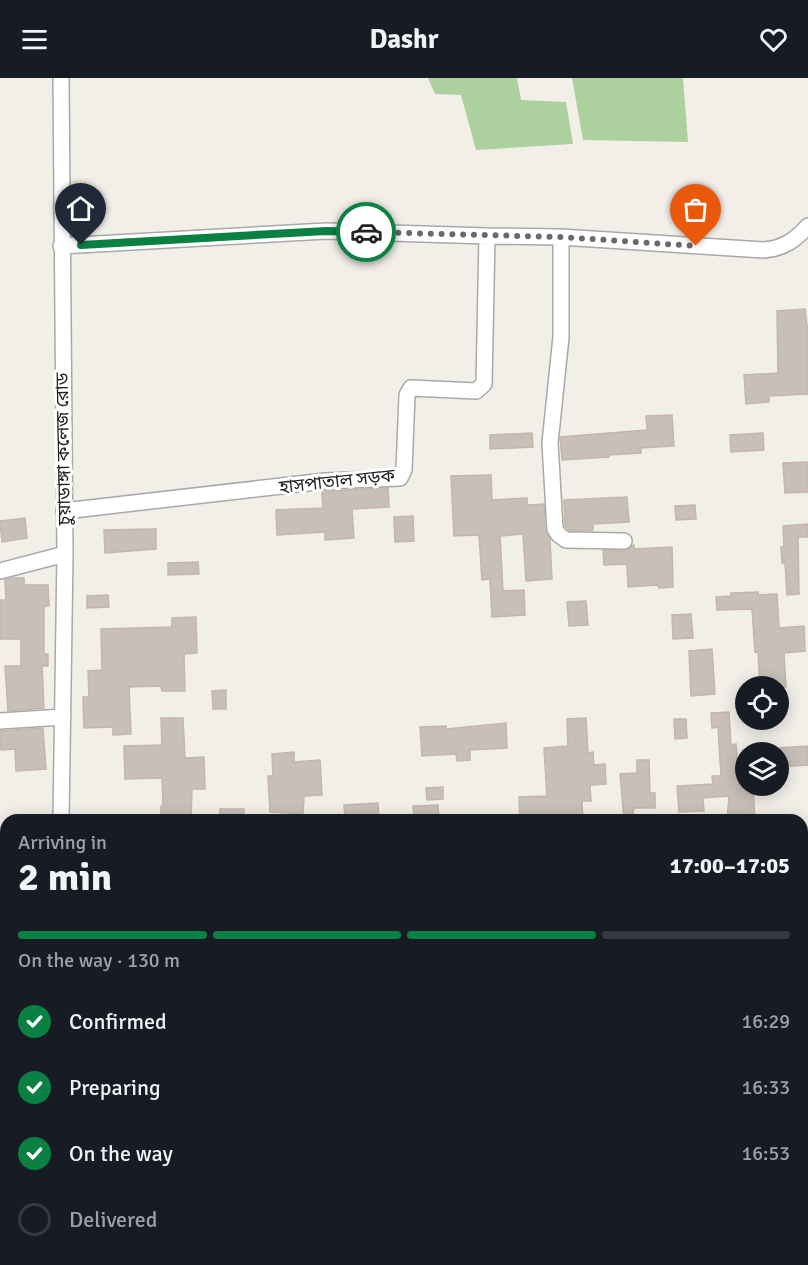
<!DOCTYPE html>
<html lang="en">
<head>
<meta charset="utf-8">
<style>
  :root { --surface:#171b24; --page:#242831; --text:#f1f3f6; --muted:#9ea1a6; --line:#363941; --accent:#0b8043 }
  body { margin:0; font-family:Signika,"Noto Sans Bengali",sans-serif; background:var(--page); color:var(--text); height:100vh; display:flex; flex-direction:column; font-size:22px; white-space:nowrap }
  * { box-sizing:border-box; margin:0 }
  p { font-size:20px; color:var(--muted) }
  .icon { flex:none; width:33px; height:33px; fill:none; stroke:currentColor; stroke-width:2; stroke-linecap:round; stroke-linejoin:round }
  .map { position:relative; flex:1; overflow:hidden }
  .sheet { position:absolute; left:0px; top:736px; width:808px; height:452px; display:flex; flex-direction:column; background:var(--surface); border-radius:18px 18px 0 0; box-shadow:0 3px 15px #0003 }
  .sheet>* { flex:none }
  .controls { position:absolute; left:735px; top:598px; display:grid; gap:12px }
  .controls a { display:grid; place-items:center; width:54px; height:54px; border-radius:50%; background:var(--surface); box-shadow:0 3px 15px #0003; font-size:30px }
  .pin { position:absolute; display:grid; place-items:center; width:51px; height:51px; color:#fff; margin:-62px -26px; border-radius:50% 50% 50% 0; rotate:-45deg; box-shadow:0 0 6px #0007 }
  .pin .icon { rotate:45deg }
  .courier { position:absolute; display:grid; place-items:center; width:60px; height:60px; margin:-30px; border:4px solid #0b8043; border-radius:50%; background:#fff; color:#222; box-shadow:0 2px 8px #0007 }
  .summary em { font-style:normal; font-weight:800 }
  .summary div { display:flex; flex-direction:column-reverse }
  .summary { display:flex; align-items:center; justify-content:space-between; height:102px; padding:0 18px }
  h1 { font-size:39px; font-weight:800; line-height:45px }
  .bar { display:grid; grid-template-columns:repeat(4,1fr); gap:9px 6px; align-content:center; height:72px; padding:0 18px }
  .bar i { height:8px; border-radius:4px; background:var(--line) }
  .bar .on { background:var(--accent) }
  .bar p { grid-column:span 4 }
  ol { padding:0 18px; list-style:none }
  li { display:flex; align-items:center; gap:18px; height:66px }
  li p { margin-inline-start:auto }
  li .icon { padding:6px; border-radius:50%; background:var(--accent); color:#fff; stroke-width:4 }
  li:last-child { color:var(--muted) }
  li i { width:33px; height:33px; border:3px solid var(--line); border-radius:50% }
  header { display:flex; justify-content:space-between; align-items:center; height:78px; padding:0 18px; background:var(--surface); font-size:27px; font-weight:800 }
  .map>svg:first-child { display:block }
</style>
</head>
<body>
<header><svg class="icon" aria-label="menu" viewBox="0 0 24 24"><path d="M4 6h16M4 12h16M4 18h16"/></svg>Dashr<svg class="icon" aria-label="heart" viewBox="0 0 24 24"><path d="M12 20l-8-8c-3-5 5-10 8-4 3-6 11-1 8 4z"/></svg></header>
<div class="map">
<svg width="808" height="1187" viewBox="0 0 808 1187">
  <rect width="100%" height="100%" fill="#f2efe9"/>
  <path fill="#add19e" d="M428,0H517L521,22L566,24L573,66L476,72L461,17L435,16Z
    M572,0H683L688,64L583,62Z"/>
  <path fill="#88e0be" d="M460,1182H716V1187H460Z"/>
  <path fill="#c7bfb8" stroke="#c4b6ab" stroke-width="1.5" d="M805,231L808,255V316L769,318V324L746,326L744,297L778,295L777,233Z
    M672,337L674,368L641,370V375L609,377V379L562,382L560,359L647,352L646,338Z
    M532,355L533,369L490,371V357Z
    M763,355L764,372L731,374L730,357Z
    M808,384V414L785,415L783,385Z
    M491,397L492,422L527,420V427L544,426L545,452L550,461L552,501L526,503L523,456L500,458L503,513L524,512L525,537L492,539L490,501L482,502L479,457L454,458L451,398Z
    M388,410L389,429L352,431L354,460L325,462V454L277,457L276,432L323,430L322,413Z
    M627,419L629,444L593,446V452L583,453L569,452L565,448L564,422Z
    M695,427L696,441L676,442L675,428Z
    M413,438L414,463L395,464L394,439Z
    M25,440L27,460L2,464L0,443Z
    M808,446V459H798L799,516L787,517L785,485H782L781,469H784L783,448Z
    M156,451V471L105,475L104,452Z
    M634,467V471L672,469L673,509L659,510L658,507L628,509L627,486L604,487L603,472L624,473Z
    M198,484L199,496L168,497V485Z
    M11,500H24V507H48L49,528H44V576H48V588H42L44,630L8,633L5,588H21V561H0V522H6L5,502Z
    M758,514V517L777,516L779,550L804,548L805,573L784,575L786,609H760L758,573L755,574L752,531L717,532L716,519L731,518V515Z
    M108,517L109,529L87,530V518Z
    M586,523L588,547L569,548L567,524Z
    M691,536L693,560L673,561L672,537Z
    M196,539L197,575L184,576L185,613H162L161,608L129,609L131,656L113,657V649L84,650L83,619H89L88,593L102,592L101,551L172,549V540Z
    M712,571L715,616L691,618L689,573Z
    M226,612V631H213L212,613Z
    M729,634L731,667L736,666L739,706L753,708L755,742H727L729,718L703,720L704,733L679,734L677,708L713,706L712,698H721L718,649L712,650L711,635Z
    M161,640H183L185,680L204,679L205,711H192L191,742H161V728H163L162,700L125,701L124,668L162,667Z
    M586,640L588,675L593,674L594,687L605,686L606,706L590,707L591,723H582L583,742H567V738L541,739V742H520L519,719L547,718L544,670L568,668L567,641Z
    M674,641H686L687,660L675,661Z
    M506,645L507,670L470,672V682L457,683L456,676L422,678L420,649L446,648V651Z
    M43,650L46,691L16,693L15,671L1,672L0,653Z
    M808,668V687L778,689V670Z
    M294,674V684L320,682L322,717L304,718L303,736L270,734L268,698H273L272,676Z
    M637,682H649L650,715H655V730H634L632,742H624L620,696L637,695Z
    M443,709V721L427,722L426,710Z
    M378,725L379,742H345L344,727Z
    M438,727L439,742H414L413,728Z
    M220,731H244V742H219Z"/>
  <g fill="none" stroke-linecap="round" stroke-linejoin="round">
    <defs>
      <path id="street" d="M61,0L65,476L61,742
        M561,159V259L550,365L555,451L559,457L566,462L624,463
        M61,168L326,153L487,158
        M64,433L325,403L400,400L404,392L407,317L411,310L476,313L484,306L487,158L561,159L763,172C783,171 795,162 808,148
        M0,493L65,476
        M0,643L63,639
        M0,923H6
        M802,1019L808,1020
        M802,1129L808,1130
        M46,1187V1182
        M435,1187L436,1182
        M726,1187L727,1182"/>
    </defs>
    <use href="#street" stroke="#a9a9a9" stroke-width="18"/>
    <use href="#street" stroke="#fff" stroke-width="15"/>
  </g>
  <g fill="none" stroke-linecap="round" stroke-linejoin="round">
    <path stroke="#6b6a68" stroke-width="6" stroke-dasharray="0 10.8" d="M366,154L561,159L696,168"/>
    <path stroke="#0b8043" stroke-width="8" d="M81,167L326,153L366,154"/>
  </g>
  <g text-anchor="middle" stroke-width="6" stroke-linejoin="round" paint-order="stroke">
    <g font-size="18" fill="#222" stroke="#fff">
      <text transform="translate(63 371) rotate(-91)" y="6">চুয়াডাঙ্গা কলেজ রোড</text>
      <text transform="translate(337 403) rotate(-6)" y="6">হাসপাতাল সড়ক</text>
    </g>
  </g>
</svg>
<div class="controls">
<a><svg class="icon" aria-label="locate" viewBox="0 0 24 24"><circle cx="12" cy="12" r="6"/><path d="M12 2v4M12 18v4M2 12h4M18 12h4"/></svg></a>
<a><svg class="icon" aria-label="layers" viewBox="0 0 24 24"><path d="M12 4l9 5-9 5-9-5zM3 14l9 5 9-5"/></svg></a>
</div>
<div class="pin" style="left:696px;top:168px;background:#ea580c"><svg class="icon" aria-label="bag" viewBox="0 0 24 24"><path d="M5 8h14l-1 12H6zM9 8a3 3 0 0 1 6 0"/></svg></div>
<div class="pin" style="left:81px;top:167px;background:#1f2937"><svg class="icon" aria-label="home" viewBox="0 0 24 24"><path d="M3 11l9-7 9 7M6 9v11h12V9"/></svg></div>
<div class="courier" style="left:366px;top:154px"><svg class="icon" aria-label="car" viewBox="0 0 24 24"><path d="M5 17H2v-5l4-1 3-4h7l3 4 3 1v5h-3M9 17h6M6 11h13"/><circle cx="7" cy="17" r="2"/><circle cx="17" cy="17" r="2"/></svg></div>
<section class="sheet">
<div class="summary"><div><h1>2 min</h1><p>Arriving in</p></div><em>17:00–17:05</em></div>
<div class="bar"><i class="on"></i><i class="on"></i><i class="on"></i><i></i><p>On the way · 130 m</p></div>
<ol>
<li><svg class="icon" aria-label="check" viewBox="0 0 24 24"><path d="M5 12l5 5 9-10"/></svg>Confirmed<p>16:29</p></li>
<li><svg class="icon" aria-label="check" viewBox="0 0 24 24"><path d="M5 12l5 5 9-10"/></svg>Preparing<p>16:33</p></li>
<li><svg class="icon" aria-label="check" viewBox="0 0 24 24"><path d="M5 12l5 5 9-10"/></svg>On the way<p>16:53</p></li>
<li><i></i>Delivered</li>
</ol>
</section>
</div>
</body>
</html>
